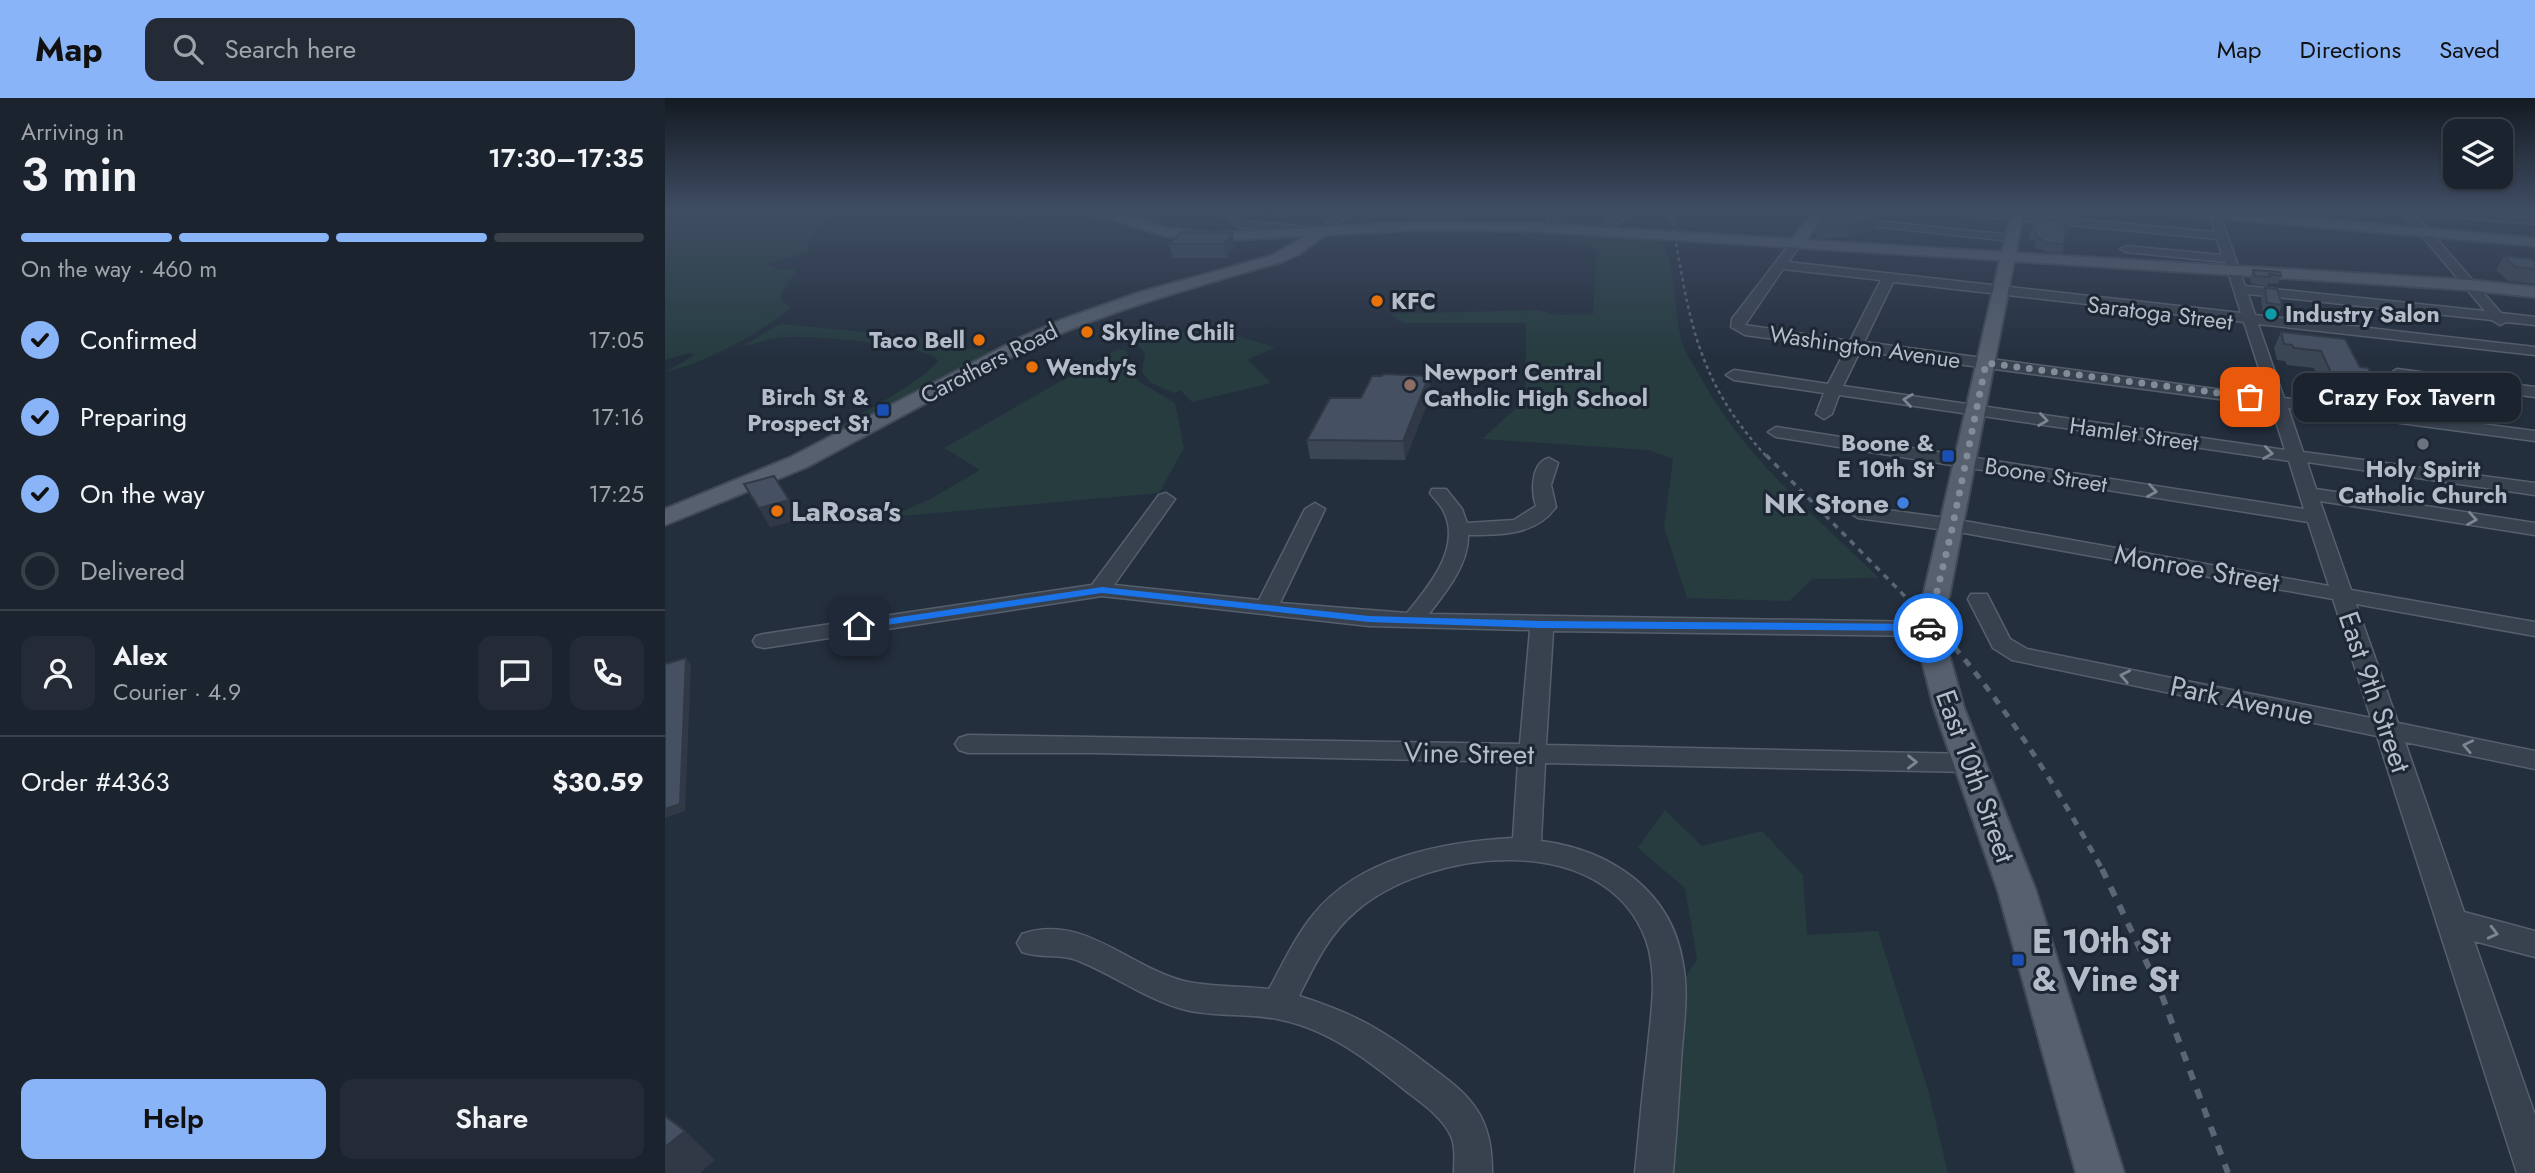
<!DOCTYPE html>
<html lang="en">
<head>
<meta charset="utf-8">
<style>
  :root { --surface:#1b232e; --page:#242b36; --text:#f1f3f6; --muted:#a0a4aa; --line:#39404a; --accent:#8ab4f8 }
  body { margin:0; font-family:Jost,sans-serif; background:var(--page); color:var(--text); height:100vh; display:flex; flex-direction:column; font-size:26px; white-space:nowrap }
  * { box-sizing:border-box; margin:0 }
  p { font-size:23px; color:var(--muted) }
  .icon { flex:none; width:38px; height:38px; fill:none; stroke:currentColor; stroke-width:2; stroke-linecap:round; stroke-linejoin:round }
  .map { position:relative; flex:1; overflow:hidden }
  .panel { display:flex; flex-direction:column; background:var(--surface); width:665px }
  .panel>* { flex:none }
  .controls { position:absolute; left:1778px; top:21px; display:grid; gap:14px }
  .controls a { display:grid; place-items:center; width:70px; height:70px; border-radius:14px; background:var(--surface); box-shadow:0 2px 5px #0004,0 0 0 2px var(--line); font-size:35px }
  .pin { position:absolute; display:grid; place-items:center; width:60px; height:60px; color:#fff; margin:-30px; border-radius:14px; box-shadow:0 4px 10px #0006 }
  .courier { position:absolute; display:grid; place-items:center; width:70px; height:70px; margin:-35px; border:5px solid #1a73e8; border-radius:50%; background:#fff; color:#222; box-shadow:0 2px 9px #0007 }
  .bubble { position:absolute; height:49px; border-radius:14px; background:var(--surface); box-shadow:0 2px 5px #0004,0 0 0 2px var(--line); font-size:23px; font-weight:600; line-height:49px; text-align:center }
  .summary em { font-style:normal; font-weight:600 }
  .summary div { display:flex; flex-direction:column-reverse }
  .summary { display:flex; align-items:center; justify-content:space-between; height:119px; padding:0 21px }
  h1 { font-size:46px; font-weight:600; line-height:52px }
  .bar { display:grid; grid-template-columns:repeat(4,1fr); gap:10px 7px; align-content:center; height:84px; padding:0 21px }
  .bar i { height:9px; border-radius:5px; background:var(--line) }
  .bar .current { background:var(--accent) }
  .bar p { grid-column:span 4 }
  .line { display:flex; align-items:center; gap:18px; padding:0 21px; border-top:2px solid var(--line) }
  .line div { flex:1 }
  .round { display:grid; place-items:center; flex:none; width:74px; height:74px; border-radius:14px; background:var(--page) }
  ol { padding:0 21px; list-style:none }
  li { display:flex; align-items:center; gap:21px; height:77px }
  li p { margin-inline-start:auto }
  li .icon { padding:7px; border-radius:50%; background:var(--accent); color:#111; stroke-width:4 }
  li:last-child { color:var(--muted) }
  li i { width:38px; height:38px; border:4px solid var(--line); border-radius:50% }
  .action { display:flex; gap:14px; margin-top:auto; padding:14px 21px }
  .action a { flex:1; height:80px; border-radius:14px; background:var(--accent); color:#111; font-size:28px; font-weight:600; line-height:80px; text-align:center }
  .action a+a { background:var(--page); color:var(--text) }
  header { display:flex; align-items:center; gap:42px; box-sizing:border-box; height:98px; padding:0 35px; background:var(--accent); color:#111 }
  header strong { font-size:33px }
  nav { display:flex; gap:38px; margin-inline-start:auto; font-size:24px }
  .search { width:490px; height:63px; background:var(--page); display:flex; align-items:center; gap:18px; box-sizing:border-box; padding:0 24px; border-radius:14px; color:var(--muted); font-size:26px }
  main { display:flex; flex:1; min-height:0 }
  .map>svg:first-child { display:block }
</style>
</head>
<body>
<header>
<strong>Map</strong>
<div class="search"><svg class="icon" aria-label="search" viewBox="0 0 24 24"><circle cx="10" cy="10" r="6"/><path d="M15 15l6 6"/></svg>Search here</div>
<nav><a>Map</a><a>Directions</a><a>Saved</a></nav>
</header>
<main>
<section class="panel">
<div class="summary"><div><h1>3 min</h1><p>Arriving in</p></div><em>17:30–17:35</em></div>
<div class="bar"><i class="current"></i><i class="current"></i><i class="current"></i><i></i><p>On the way · 460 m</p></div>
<ol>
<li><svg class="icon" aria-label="check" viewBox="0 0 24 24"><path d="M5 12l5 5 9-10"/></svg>Confirmed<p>17:05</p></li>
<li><svg class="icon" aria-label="check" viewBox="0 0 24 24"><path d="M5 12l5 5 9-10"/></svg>Preparing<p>17:16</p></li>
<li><svg class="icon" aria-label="check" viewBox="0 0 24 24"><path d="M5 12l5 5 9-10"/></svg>On the way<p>17:25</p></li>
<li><i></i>Delivered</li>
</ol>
<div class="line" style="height:126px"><a class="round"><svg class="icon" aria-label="person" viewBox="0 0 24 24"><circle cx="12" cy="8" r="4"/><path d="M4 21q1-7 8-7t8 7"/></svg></a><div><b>Alex</b><p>Courier · 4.9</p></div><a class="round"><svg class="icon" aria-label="chat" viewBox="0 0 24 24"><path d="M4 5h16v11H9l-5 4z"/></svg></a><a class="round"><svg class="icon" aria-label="phone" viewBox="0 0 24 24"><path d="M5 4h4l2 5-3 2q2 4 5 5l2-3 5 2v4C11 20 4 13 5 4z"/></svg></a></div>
<div class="line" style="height:91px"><div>Order #4363</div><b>$30.59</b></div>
<div class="action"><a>Help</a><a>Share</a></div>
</section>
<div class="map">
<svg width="1870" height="1075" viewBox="0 0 1870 1075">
  <rect width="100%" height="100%" fill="#242f3e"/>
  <path fill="#263c3f" d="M24,111L166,113L165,118L150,135L143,147V154L101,166L114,171H132L118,192L116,202L126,210C90,238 43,264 0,274L30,257L25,255L0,262V118L20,114Z
    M851,134L923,136L996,143C1012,163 1008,219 1018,247C1022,258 1030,269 1036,280C1079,359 1150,418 1214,480L1147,481L1124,503L1022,500L999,429L1008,361L983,352L817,341L860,302L861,225H738L725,216L873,212L892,217L928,216L932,151L908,144L863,141Z
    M115,226L264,240L300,250L326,253L174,332L175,328C195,316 264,280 273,262C260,246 143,237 119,239C104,241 91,245 76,249Z
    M536,228L610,249L583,262L606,285L527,304L515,292L509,295L486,285L477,274L480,255L471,246L509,238Z
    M452,251L461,252L473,283L510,305L519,350L494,395L226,419L267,400L315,372L279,350Z
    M1000,712L1037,748L1097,733L1138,777L1142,837L1213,833L1263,992L1283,1075H1005L1006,902L1032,861L1020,790L973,750Z"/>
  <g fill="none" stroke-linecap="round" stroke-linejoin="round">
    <defs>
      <path id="minor" d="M551,111H562L577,123L655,130L680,111H691L657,137L574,129Z
        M762,111H773L755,130H747V126Z
        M885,111H896L892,116L895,125L885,133L879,130L884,124L881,115Z
        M960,111H972L939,135H931V131Z
        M1266,111H1302L1550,134L1543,111H1553L1580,188L1820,213L1738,115L1719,111H1759L1870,120V126L1750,116L1836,215L1870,219V227L1841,224L1835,227L1827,222L1583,196L1590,217L1870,249V257L1593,226L1619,300L1870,333V343L1623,310L1638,354L1870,385V397L1642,364L1651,391L1870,425V437L1655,403L1686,492L1870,524V538L1691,506L1733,625L1870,653V671L1740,644L1799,814L1870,833V859L1809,843L1870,1017V1075H1852L1851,1072L1712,638L1347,562L1328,550L1303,501L1306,496H1322L1345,541L1362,551L1706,620L1668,501L1288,433L1193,420L1183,414L1193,408L1288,421L1664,488L1643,424L1111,339L1103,334L1111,329L1639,411L1624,363L1174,297L1167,316L1159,321L1151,316L1159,295L1069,282L1061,277L1069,272L1163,286L1181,251L1080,237L1066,229L1067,221L1127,143L1131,142L1137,145L1123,164L1576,215L1560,164L1461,154L1455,151L1461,148L1557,157L1552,141L1271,114ZM1118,171L1216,182L1185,243L1080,227ZM1228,184L1579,224L1603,298L1199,244ZM1195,253L1606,308L1620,352L1178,288Z
        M1182,120L1346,137L1352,140L1346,143L1178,125V121Z
        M1732,271L1870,289V299L1727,279L1724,276Z
        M884,360L893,365L886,387L891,409C870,438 835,437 803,437C804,466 781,494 764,516L1263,524L1271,526L1274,531L1271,536L1263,538L888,533L881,647L1305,656L1314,658L1318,665L1314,672L1305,674L880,665L876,743C946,752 1007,793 1018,866C1024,898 1018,931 1016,963C1014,1000 1011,1038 1008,1075H970C974,1036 977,997 982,958C985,921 994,879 981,842C940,730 763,750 690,814C664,836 649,868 634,898C691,916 720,933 766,969C782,981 798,992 810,1009C824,1029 827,1051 827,1075H789C789,1062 791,1050 786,1038C777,1019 758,1006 741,993C703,962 662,930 612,921C582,915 550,919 521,912C482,902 451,878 414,863C396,855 376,861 357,854L352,845L357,836C419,814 466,872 523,884C549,889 578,888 604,891C618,866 630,839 648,817C695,759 778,744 848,740L853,664L429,655H303L294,652L290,646L294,640L303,637L855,646L865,532L704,528L437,498L99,550L91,548L88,543L91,538L99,536L427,487L494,397L501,395L510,401L449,487L594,502L640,411L650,405L660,411L615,505L742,515C763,489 798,449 778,412C775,406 769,401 765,395L767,391H781L797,411L802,425L849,422L871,408C866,394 866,364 884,360Z"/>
      <path id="major" d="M423,111H441L502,130L547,135L751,124L862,125L1127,141L1151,111H1164L1141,142L1337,154L1347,111H1359L1351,155L1804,182L1870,189V199L1804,192L1349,163L1284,499L1280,505L1271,507L1262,505L1258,499L1335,162L862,133L751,132L661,137L634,156L616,164C532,188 449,211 369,247L142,369L0,427V411L126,359L357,239L396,222L476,194L606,158L641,138L547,143L500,138L424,114Z
        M1491,111H1538L1870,140V148L1497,115Z
        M1263,523L1273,525L1277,531L1299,610L1371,793L1459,1075H1411L1333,793L1269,610L1249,531L1253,525Z"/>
    </defs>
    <use href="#minor" stroke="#565f6c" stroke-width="3"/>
    <use href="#major" stroke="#414a57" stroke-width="4"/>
    <use href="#minor" fill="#38414e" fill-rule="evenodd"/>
    <use href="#major" fill="#56606e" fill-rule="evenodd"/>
    <path stroke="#5a6575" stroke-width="2.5" stroke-dasharray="3.5 3.5" stroke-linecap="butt" d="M1005,111C1024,214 1027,278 1102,359"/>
    <path stroke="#5a6575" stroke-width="3.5" stroke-dasharray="6 6" stroke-linecap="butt" d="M1101,357L1280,539"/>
    <path stroke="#5a6575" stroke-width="5" stroke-dasharray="8 8" stroke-linecap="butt" d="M1279,537C1342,609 1392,689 1438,773"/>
    <path stroke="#5a6575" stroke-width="6" stroke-dasharray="10 10" stroke-linecap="butt" d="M1437,771L1496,895L1563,1075"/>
    <defs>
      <path id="major-bridge" d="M1263,531L1271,499"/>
    </defs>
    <use href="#major-bridge" stroke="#414a57" stroke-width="28" stroke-linecap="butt"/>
    <use href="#major-bridge" stroke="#56606e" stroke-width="24"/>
  </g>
  <path fill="#3b4654" d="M1212,118L1210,131L1183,140H1151L1153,127Z
    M1396,128L1399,146L1397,155L1381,154L1369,149L1370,142L1364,141L1366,132Z
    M567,135L570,148L562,160H508L504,146Z
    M1839,158L1870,164V186L1843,183L1831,172Z
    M1588,172L1616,178L1613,186L1603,185L1602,188L1587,186L1585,181Z
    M1600,190L1617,207L1613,217L1598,215L1596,200Z
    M1616,234L1695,269L1713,288L1704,305L1662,300L1649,270L1622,267L1620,263L1612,262L1609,250Z
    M764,278L766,296L740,362L645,361L642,342L696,300Z"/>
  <path fill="#303945" d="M1212,118L1210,131L1183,140L1185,127Z
    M567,135L570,148L562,160L559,146Z
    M764,278L766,296L740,362L738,343Z
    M124,402L134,421L105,430L94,410Z
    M21,560L26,567L20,713L0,720V711Z
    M20,1033L50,1062L35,1075H0V1049Z"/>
  <path fill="#455162" stroke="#303945" stroke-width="2" d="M1163,113L1212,118L1185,127H1153Z
    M1372,121L1397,123L1396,128H1401L1399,146L1383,145L1371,139L1372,133L1366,132Z
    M517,134L567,135L559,146H504Z
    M1839,158L1867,161L1870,164V171L1850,169Z
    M1588,172L1615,174L1616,178L1604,176L1605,179L1590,178Z
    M1600,190L1612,191L1617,207L1602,205Z
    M1616,234L1680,241L1695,269L1703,270L1713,288L1670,283L1656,253L1629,250L1627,247L1619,246Z
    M718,276L764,278L738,343L642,342L665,300H696L707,278H717Z
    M109,378L124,402L94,410L79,386Z
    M21,560L15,706L0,711V566Z
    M0,1018L20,1033L0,1049Z"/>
  <defs><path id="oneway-chevron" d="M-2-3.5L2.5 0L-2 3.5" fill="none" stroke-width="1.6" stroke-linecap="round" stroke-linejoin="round" transform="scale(1.75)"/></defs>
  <g stroke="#7c8592">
    <use href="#oneway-chevron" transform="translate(1243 302) rotate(-172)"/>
    <use href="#oneway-chevron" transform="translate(1378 322) rotate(8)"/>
    <use href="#oneway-chevron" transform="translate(1603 355) rotate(8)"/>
    <use href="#oneway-chevron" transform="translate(1487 393) rotate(9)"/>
    <use href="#oneway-chevron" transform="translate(1807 421) rotate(9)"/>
    <use href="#oneway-chevron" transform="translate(1460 578) rotate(-169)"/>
    <use href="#oneway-chevron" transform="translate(1803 648) rotate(-168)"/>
    <use href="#oneway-chevron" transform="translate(1247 664) rotate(1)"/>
    <use href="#oneway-chevron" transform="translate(1828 835) rotate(14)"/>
  </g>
  <linearGradient id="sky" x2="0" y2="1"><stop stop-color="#141a22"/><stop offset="0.43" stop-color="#3f4d63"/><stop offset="1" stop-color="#3f4d63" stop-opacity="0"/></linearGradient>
  <rect width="1870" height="261" fill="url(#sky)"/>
  <path fill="#1a73e8" d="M437,489L704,518L877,523L1263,526L1268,530L1263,533L877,530L704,524L437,495L194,531L188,528L194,525Z"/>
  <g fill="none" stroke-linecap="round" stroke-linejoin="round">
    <path stroke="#828b98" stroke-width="7" stroke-dasharray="0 12.6" d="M1263,530L1286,436L1321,265L1585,299"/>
  </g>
  <g fill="#e8710a" stroke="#1d2633" stroke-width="2.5">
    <circle cx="712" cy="203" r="7"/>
    <circle cx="422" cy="234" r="7"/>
    <circle cx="314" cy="242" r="7"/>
    <circle cx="367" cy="269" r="7"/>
    <circle cx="112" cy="413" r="7"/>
  </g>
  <circle fill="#0f9aa8" stroke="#1d2633" stroke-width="2.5" cx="1606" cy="216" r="7"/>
  <circle fill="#8d6e63" stroke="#1d2633" stroke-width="2.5" cx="745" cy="287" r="7"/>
  <g fill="#1a4fb4" stroke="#1d2633" stroke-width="2.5">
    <rect x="211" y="305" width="14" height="14" rx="3.5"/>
    <rect x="1276" y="351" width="14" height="14" rx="3.5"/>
    <rect x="1346" y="855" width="14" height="14" rx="3.5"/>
  </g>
  <circle fill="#6b7280" stroke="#1d2633" stroke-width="2.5" cx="1758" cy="346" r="7"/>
  <circle fill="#3f7fe0" stroke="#1d2633" stroke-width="2.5" cx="1238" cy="405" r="7"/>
  <g text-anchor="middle" stroke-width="6" stroke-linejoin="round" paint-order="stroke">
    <g font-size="23" font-weight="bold" fill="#b4bcc9" stroke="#1d2633" text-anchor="start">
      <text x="726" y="211">KFC</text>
      <text x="1620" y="224">Industry Salon</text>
      <text x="436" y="242">Skyline Chili</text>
      <text x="300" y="250" text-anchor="end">Taco Bell</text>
      <text x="381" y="277">Wendy's</text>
      <text x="759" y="282">Newport Central<tspan x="759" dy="26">Catholic High School</tspan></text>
      <text x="204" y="307" text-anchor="end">Birch St &amp;<tspan x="204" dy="26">Prospect St</tspan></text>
      <text x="1269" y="353" text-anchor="end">Boone &amp;<tspan x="1269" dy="26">E 10th St</tspan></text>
      <text x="1758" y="379" text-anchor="middle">Holy Spirit<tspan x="1758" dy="26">Catholic Church</tspan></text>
    </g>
    <g font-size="23" fill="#b4bcc9" stroke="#1d2633">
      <text transform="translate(1495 215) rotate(7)" y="8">Saratoga Street</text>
      <text transform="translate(1200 249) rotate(8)" y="8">Washington Avenue</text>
      <text transform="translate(324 265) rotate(-27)" y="8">Carothers Road</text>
      <text transform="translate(1469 336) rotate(8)" y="8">Hamlet Street</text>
      <text transform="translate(1381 377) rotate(9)" y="8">Boone Street</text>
    </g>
    <g font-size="28" font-weight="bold" fill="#b4bcc9" stroke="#1d2633" text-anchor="end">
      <text x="1224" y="415">NK Stone</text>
      <text x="126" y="423" text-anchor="start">LaRosa's</text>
    </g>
    <g font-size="28" fill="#b4bcc9" stroke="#1d2633">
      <text transform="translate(1532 470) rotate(10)" y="10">Monroe Street</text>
      <text transform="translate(1710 594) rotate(71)" y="10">East 9th Street</text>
      <text transform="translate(1577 602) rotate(12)" y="10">Park Avenue</text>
      <text transform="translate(804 655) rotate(1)" y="10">Vine Street</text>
      <text transform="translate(1311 678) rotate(70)" y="10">East 10th Street</text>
    </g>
    <g font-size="33" font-weight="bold" fill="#b4bcc9" stroke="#1d2633" text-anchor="start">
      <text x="1367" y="855">E 10th St<tspan x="1367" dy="38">&amp; Vine St</tspan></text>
    </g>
  </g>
</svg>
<div class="controls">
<a><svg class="icon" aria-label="layers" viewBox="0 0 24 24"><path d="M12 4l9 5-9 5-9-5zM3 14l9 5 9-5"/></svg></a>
</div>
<div class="pin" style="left:1585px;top:299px;background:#ea580c"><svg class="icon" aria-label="bag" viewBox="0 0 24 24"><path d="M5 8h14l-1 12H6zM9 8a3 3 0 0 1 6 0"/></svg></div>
<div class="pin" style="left:194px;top:528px;background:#1f2937"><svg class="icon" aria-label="home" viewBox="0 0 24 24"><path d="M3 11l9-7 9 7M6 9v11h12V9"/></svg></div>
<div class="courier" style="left:1263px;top:530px"><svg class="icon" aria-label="car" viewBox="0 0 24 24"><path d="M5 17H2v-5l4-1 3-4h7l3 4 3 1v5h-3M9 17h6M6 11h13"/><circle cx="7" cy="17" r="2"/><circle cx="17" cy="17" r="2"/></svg></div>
<div class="bubble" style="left:1628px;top:275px;width:228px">Crazy Fox Tavern</div>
</div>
</main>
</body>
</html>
